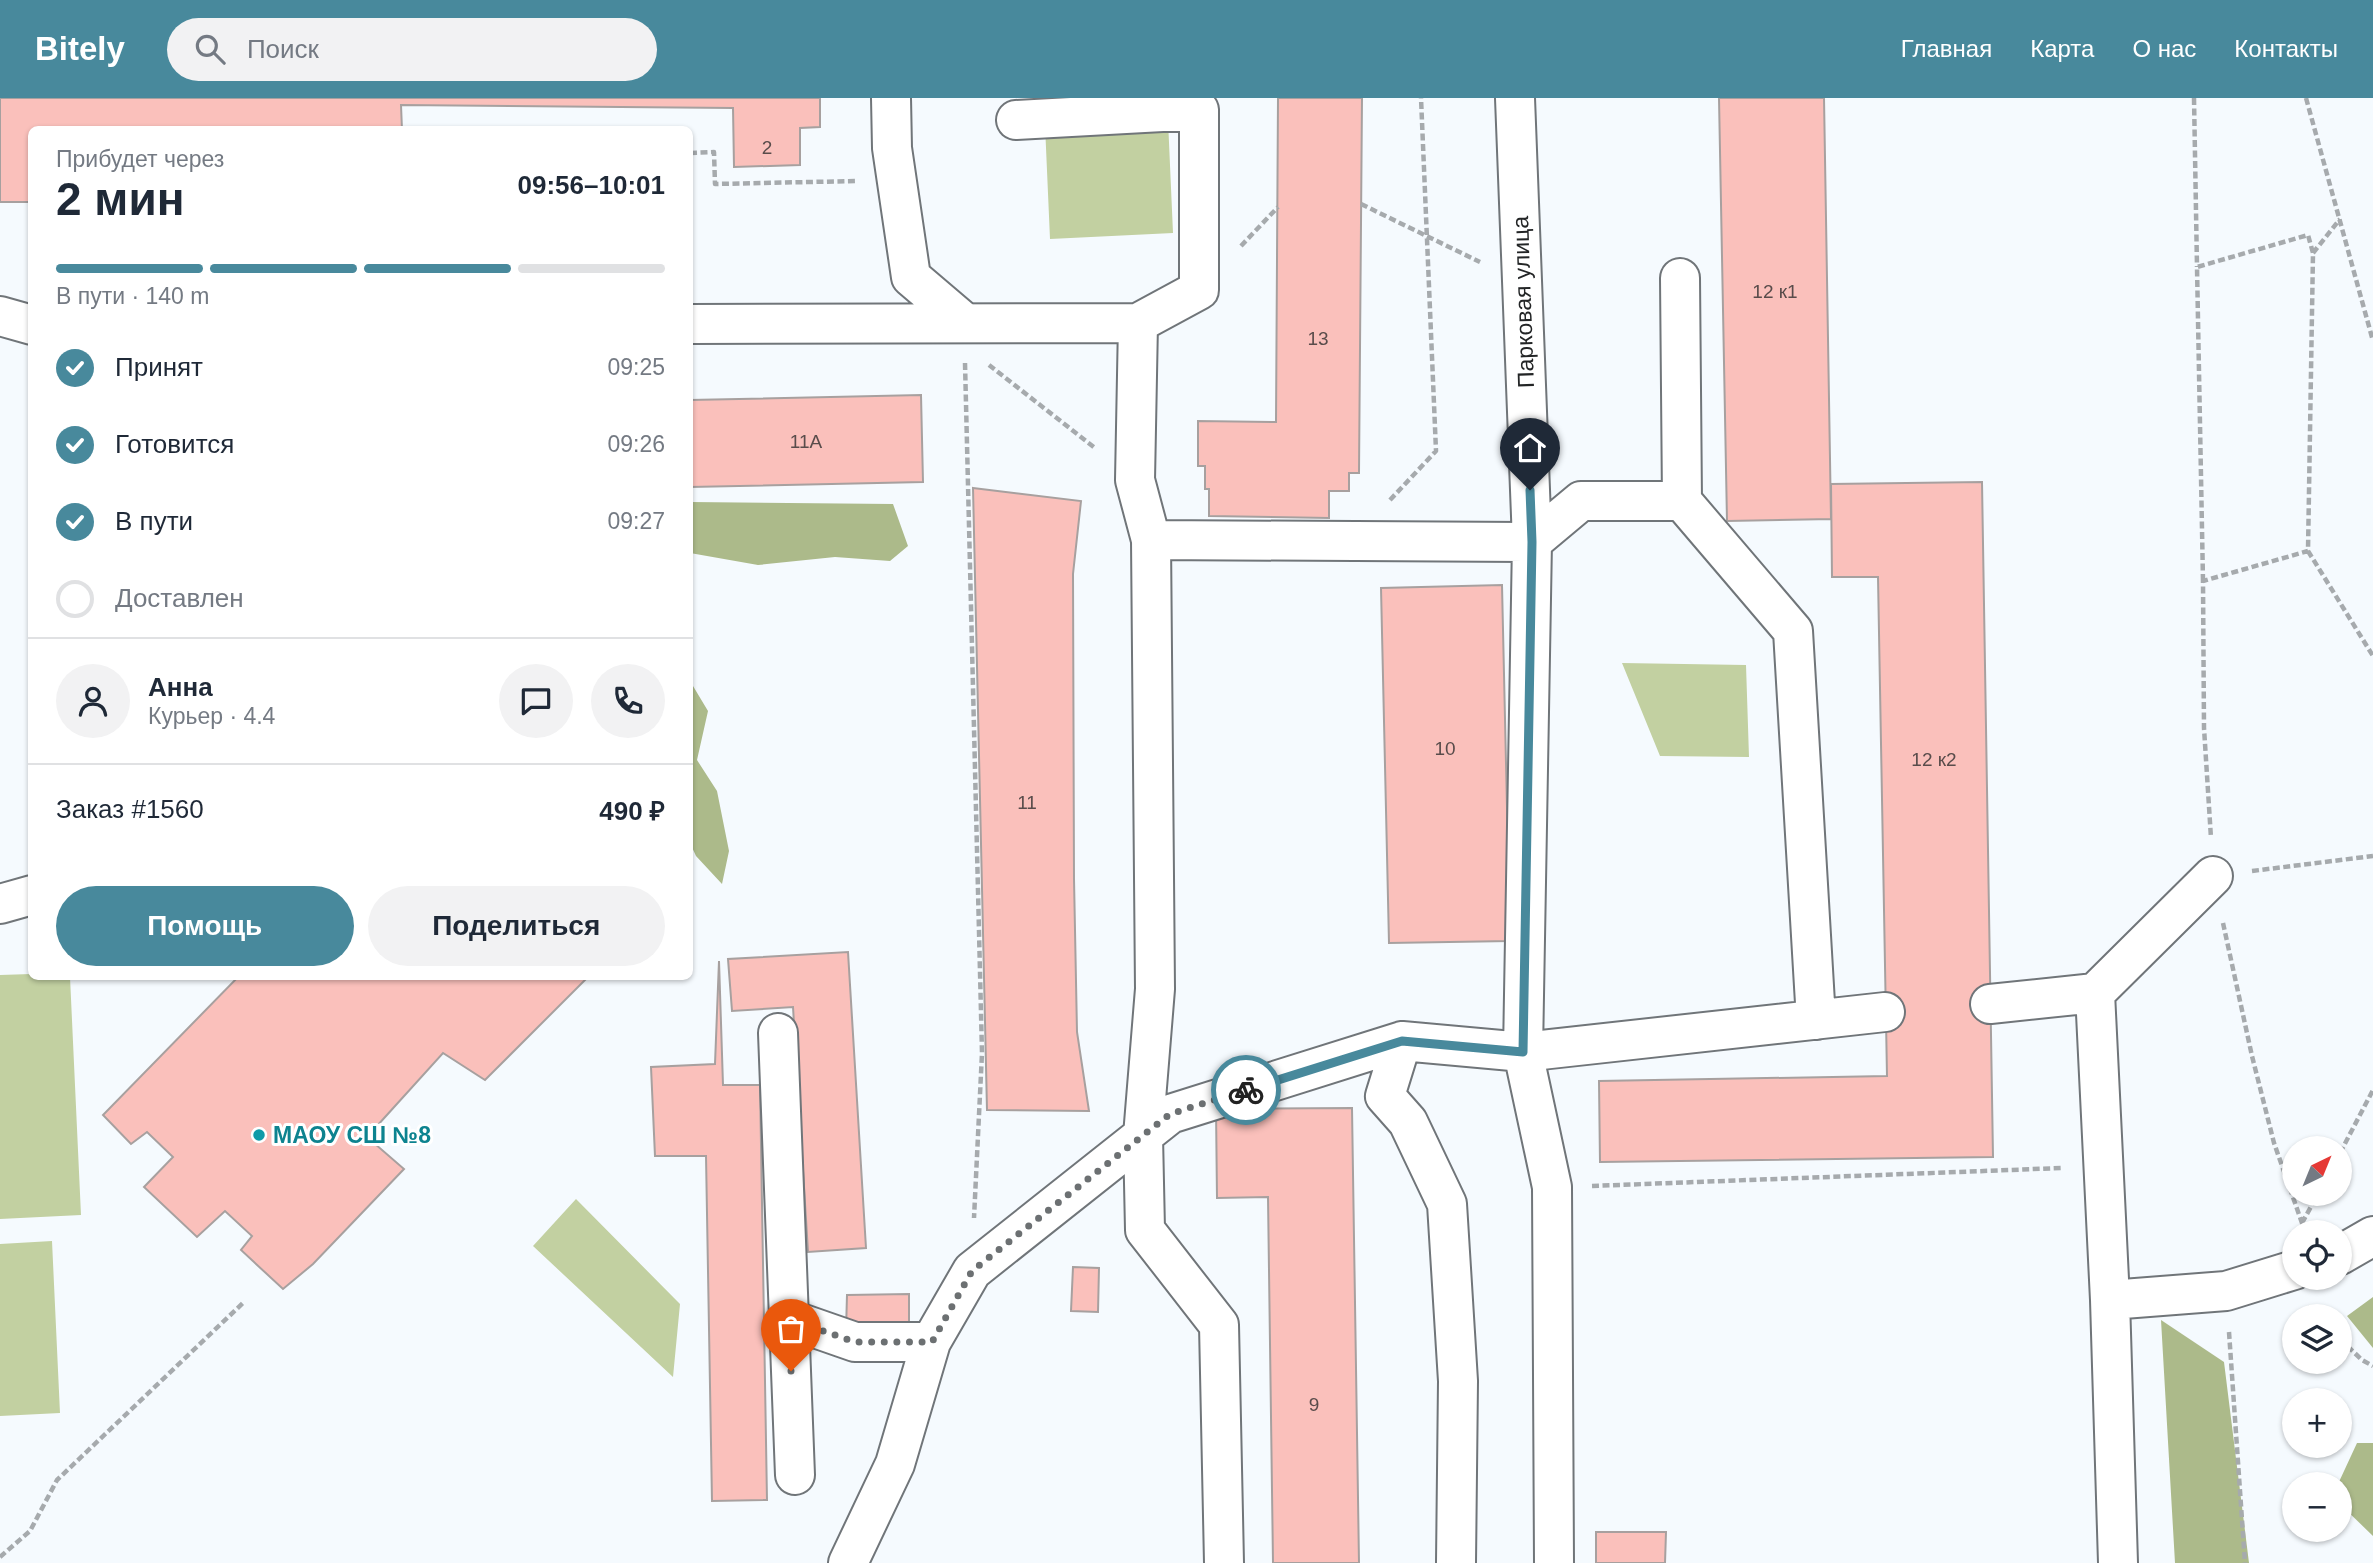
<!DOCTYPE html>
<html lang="ru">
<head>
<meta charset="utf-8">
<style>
  :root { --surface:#fff; --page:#f2f2f3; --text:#1f2937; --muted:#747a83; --line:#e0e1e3; --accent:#48899c }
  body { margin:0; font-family:Arial,sans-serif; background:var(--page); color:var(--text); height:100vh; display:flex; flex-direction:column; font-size:26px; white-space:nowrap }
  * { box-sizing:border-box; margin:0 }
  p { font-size:23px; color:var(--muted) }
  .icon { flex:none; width:38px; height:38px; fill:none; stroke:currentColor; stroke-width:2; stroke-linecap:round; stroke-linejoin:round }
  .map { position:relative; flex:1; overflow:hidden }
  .sheet { position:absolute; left:28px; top:28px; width:665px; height:854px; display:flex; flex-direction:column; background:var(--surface); border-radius:10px; box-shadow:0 2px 5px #0004 }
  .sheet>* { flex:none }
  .needle { width:46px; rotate:43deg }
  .controls { position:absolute; left:2282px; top:1038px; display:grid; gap:14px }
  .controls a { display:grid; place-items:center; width:70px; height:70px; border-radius:50%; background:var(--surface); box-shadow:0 2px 5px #0004; font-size:35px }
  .pin { position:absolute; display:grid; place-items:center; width:60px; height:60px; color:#fff; margin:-72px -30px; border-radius:50% 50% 50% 0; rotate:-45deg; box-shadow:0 0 7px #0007 }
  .pin .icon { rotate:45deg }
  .courier { position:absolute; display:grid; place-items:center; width:70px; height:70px; margin:-35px; border:5px solid #48899c; border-radius:50%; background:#fff; color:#222; box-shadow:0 2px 9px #0007 }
  .summary em { font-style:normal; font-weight:600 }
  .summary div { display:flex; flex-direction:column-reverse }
  .summary { display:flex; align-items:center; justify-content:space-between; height:119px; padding:0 28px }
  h1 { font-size:46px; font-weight:600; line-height:52px }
  .bar { display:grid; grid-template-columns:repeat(4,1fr); gap:10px 7px; align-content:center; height:84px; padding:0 28px }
  .bar i { height:9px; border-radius:5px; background:var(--line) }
  .bar .current { background:var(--accent) }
  .bar p { grid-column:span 4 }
  .line { display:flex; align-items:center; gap:18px; padding:0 28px; border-top:2px solid var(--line) }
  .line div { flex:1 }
  .round { display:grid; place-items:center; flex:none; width:74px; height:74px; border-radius:37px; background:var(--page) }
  ol { padding:0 28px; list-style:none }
  li { display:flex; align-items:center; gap:21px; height:77px }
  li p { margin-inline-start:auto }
  li .icon { padding:7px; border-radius:50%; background:var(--accent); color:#fff; stroke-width:4 }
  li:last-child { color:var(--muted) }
  li i { width:38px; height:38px; border:4px solid var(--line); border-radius:50% }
  .button { display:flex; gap:14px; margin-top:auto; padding:14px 28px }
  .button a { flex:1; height:80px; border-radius:42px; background:var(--accent); color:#fff; font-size:28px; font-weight:600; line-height:80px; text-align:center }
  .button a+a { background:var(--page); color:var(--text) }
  header { display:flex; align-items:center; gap:42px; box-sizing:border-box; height:98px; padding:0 35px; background:var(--accent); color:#fff }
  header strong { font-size:33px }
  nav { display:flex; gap:38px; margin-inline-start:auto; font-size:24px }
  .search { width:490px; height:63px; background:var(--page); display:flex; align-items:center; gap:18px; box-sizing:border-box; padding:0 24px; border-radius:38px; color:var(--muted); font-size:26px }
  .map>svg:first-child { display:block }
</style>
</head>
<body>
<header>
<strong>Bitely</strong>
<div class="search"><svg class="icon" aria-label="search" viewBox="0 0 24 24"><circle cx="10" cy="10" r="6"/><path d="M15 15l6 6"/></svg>Поиск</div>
<nav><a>Главная</a><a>Карта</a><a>О нас</a><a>Контакты</a></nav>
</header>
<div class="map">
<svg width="2373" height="1465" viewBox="0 0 2373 1465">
  <rect width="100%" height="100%" fill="#f5fafe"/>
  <path fill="#c2d0a1" d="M1168,22L1173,135L1050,141L1045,27Z
    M1622,565L1746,567L1749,659L1660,658Z
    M31,876L32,878L70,879L81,1117L0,1121V877Z
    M576,1101L680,1206L673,1279L533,1148Z
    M52,1143L60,1315L0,1318V1146Z"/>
  <path fill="#acba8a" d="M690,404L893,406L908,448L890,463L835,459L758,467L690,455Z
    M690,583L708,613L697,662L717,693L729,753L722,786L696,758L690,745Z
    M2373,1199V1250L2347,1218Z
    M2161,1222L2224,1264L2249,1465H2175Z
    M2357,1345H2373V1438L2340,1406L2338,1386Z"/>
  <path fill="#fac0bb" stroke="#a7a09f" stroke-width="2" d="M0,0H820V29L800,30V67L734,69L733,10L401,7L402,32H32V104H0Z
    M1278,0H1362L1359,375H1349V393H1329V420L1209,418V391H1205V368H1198V323L1276,324Z
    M1719,0H1824L1831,421L1727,423Z
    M921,297L923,384L690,389V302Z
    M1982,384L1993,1059L1600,1064L1599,983L1887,978L1878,479H1832L1831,386Z
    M973,390L1081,403L1073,476L1074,781L1077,934L1089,1013L987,1012Z
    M1502,487L1510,843L1389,845L1381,490Z
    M848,854L866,1150L808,1154L793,909L732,913L728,861Z
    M719,863L723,987H760L767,1402L712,1403L706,1058H655L651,969L715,966Z
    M239,878H589L485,982L443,955L367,1039L404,1071L313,1166L283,1191L241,1152L252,1138L225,1113L197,1139L144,1089L173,1059L147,1034L131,1046L103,1017Z
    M1352,1010L1359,1465H1273L1268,1099L1217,1100L1216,1011Z
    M1073,1169L1099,1170L1098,1214L1071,1213Z
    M909,1196V1232L846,1233L847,1197Z
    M1596,1434H1666L1665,1465H1596Z"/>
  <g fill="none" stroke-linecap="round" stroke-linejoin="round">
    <defs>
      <path id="minor" d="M891,0L892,50L911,179L965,225
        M1515,0L1532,444L1523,954L1552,1089L1554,1465
        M1016,22L1199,12V192L1138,225
        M0,218L32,227
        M690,226L1138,225L1135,382L1151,442L1155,891L1143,1038L1145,1132L1219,1227L1224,1465
        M1682,403L1793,533L1816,922
        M1151,442L1532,444L1581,403H1682L1680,180
        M0,806L32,797
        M2095,895L2110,1202
        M1990,906L2095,895L2213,778
        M778,935L795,1377
        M1402,943L1385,998L1408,1024L1447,1106L1458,1283L1456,1465
        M2340,1157L2373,1138
        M789,1221L855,1244H931
        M848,1465L895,1366L931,1244L972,1173L1170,1016L1402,943L1523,954L1885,914
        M2118,1465L2110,1202L2226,1193L2294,1172"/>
    </defs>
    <use href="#minor" stroke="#707579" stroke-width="42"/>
    <path stroke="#a6aaad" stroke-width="4.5" stroke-dasharray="7 3.5" stroke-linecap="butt" d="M2194,0L2197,169
      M2306,0L2373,243
      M690,55L714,54L715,86L857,83
      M1361,106L1480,164
      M1241,148L1278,109
      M2313,155L2340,121
      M965,265L982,955L974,1120
      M989,267L1095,350
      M1390,402L1436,353L1421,0
      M2308,453L2373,558
      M2203,483L2197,169L2308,137L2313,155L2308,453L2203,483L2204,630L2211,740
      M2252,773L2373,758
      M2223,825L2252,958L2274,1045L2302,1125L2310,1131
      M2340,1055L2373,992
      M1592,1088L2062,1070
      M2302,1125L2318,1096
      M2307,1209L2316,1218
      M2229,1234L2245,1465
      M2340,1241L2362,1262L2373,1268
      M0,1459L30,1433L57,1382L244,1204"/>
    <use href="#minor" stroke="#fff" stroke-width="38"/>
  </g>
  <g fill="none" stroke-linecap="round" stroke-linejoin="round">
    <path stroke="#6c7072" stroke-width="7" stroke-dasharray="0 12.6" d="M791,1273L789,1221L855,1244H932L972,1173L1170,1016L1246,992"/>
    <path stroke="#48899c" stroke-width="9" d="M1246,992L1402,943L1523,954L1532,444L1530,392"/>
  </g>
  <circle fill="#0f9aa8" stroke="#fff" stroke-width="2.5" cx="259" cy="1037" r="7"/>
  <g text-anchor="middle" stroke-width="6" stroke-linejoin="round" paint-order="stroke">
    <g font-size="19" fill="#594c4b">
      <text x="767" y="56">2</text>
      <text x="1775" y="200">12 к1</text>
      <text x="1318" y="247">13</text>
      <text x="806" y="350">11А</text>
      <text x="1445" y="657">10</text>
      <text x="1934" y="668">12 к2</text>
      <text x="1027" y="711">11</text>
      <text x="1314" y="1313">9</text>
    </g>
    <g font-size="23" fill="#232526" stroke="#fff">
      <text transform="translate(1523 204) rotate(-92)" y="8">Парковая улица</text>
    </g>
    <g font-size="23" font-weight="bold" fill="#0d838f" stroke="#fff" text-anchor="start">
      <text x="273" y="1045">МАОУ СШ №8</text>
    </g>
  </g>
</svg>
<div class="controls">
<a><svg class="needle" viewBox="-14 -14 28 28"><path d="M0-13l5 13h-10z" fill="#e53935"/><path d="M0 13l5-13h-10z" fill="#747a83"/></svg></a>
<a><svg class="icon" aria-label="locate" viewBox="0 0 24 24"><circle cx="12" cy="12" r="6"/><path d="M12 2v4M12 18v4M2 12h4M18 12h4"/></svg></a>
<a><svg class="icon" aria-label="layers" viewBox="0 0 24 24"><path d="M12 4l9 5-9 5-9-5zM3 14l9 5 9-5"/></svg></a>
<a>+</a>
<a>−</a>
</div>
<div class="pin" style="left:791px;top:1273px;background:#ea580c"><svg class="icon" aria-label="bag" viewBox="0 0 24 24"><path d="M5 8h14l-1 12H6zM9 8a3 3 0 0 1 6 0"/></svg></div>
<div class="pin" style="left:1530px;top:392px;background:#1f2937"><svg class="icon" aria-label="home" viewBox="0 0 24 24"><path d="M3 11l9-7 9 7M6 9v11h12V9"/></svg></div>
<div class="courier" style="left:1246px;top:992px"><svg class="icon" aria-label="bike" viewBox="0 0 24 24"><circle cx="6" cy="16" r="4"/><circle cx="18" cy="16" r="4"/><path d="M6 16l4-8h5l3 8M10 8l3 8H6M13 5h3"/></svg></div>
<section class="sheet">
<div class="summary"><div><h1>2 мин</h1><p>Прибудет через</p></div><em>09:56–10:01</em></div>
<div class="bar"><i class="current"></i><i class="current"></i><i class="current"></i><i></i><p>В пути · 140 m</p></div>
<ol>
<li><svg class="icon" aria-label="check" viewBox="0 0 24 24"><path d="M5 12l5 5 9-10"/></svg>Принят<p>09:25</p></li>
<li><svg class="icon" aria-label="check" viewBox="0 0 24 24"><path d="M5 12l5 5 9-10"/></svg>Готовится<p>09:26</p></li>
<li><svg class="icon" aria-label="check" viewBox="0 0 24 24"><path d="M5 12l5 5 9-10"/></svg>В пути<p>09:27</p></li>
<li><i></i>Доставлен</li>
</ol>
<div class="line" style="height:126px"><a class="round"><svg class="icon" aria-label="person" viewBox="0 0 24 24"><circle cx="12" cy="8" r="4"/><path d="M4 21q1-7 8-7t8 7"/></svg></a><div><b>Анна</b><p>Курьер · 4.4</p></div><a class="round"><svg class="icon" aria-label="chat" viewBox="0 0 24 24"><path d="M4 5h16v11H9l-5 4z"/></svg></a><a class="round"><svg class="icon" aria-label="phone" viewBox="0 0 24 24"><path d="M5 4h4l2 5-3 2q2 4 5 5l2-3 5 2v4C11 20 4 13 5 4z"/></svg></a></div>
<div class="line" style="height:91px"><div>Заказ #1560</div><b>490 ₽</b></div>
<div class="button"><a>Помощь</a><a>Поделиться</a></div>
</section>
</div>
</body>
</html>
